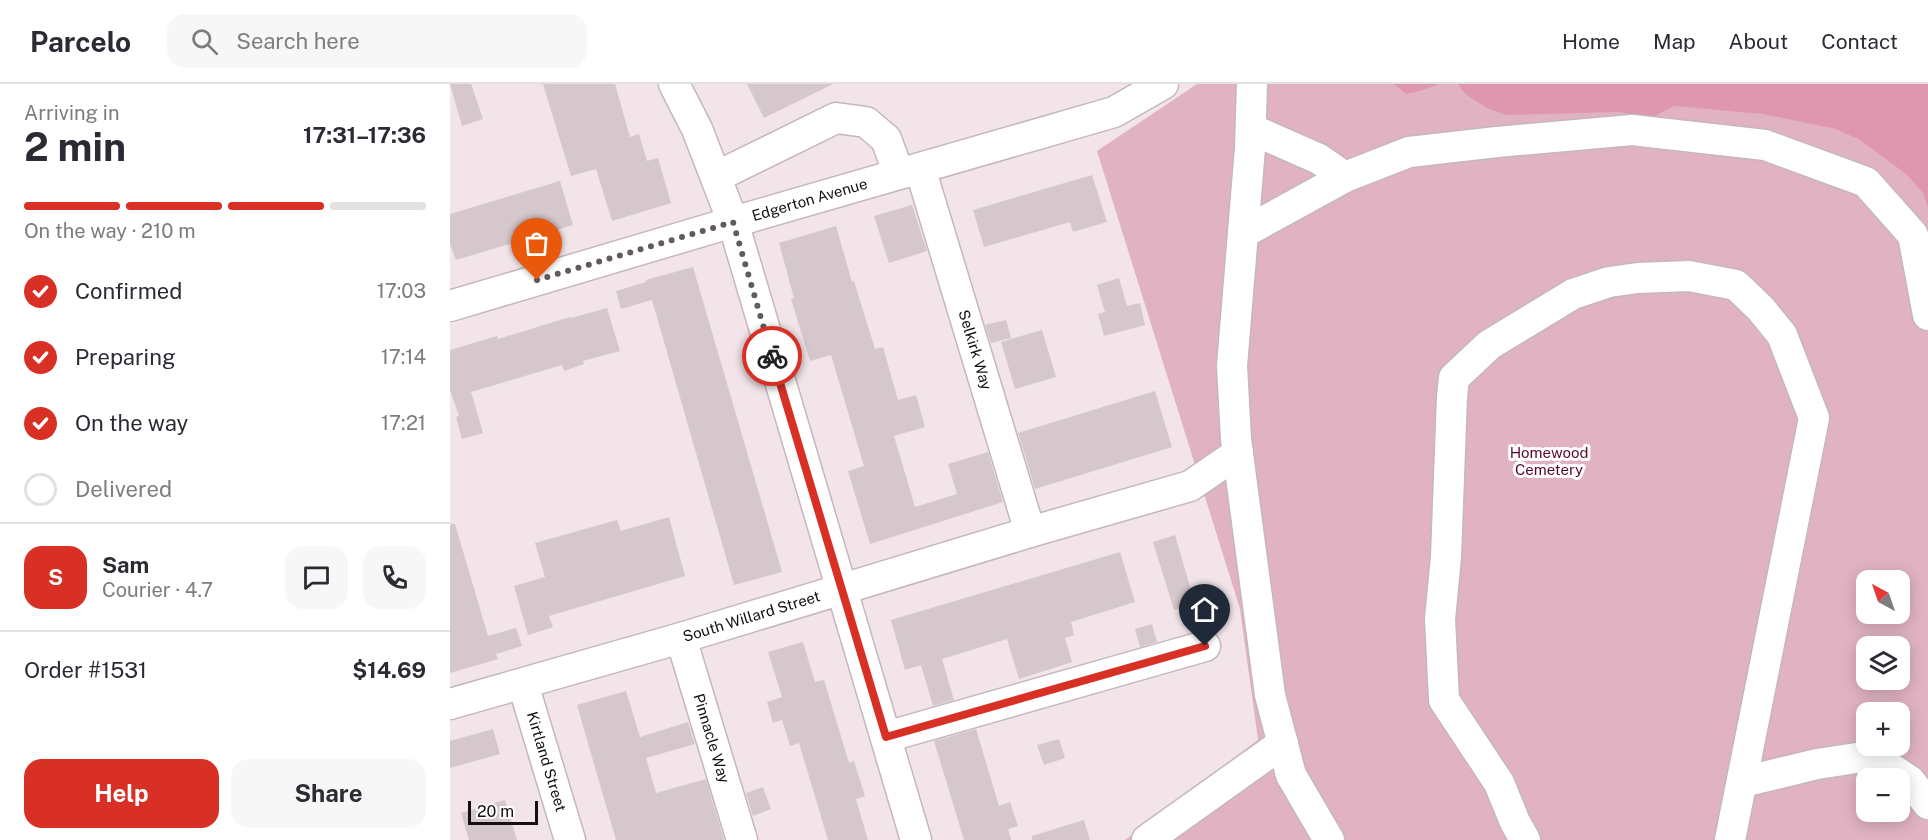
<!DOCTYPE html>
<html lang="en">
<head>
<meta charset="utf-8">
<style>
  :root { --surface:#fff; --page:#f7f7f7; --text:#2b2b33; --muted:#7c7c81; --line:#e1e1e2; --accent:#d93025 }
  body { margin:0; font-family:"Public Sans",sans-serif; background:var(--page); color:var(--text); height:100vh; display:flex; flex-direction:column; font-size:22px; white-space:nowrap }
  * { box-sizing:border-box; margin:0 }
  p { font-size:20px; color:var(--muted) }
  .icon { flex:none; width:33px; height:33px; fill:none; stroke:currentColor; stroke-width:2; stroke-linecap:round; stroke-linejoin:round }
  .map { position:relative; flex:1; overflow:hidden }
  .sheet { display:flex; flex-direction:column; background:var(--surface); width:450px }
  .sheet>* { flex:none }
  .needle { width:39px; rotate:320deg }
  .buttons { position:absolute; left:1406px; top:486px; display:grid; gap:12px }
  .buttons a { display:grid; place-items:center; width:54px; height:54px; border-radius:12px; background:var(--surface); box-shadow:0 3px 15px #0003; font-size:30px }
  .scale { position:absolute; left:18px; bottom:15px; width:70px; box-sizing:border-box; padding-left:6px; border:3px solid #151011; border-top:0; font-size:16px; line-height:21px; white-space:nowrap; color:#151011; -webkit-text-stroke:4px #fff; paint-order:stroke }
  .pin { position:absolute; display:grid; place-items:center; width:51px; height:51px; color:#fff; margin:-62px -26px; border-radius:50% 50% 50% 0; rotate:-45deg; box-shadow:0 0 6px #0007 }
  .pin .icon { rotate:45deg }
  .courier { position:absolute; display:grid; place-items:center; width:60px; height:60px; margin:-30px; border:4px solid #d93025; border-radius:50%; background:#fff; color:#222; box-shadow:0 2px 8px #0007 }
  .summary em { font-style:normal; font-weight:700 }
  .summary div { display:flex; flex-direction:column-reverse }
  .summary { display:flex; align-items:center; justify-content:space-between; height:102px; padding:0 24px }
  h1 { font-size:39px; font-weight:700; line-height:45px }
  .bar { display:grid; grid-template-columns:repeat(4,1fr); gap:9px 6px; align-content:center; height:72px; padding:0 24px }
  .bar i { height:8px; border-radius:4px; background:var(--line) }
  .bar .current { background:var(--accent) }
  .bar p { grid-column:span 4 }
  .line { display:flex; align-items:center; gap:15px; padding:0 24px; border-top:2px solid var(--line) }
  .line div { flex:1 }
  .round { display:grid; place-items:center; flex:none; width:63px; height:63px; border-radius:18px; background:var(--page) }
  ol { padding:0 24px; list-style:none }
  li { display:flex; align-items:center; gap:18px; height:66px }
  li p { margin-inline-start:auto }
  li .icon { padding:6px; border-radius:50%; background:var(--accent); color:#fff; stroke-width:4 }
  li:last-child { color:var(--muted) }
  li i { width:33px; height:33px; border:3px solid var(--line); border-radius:50% }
  .action { display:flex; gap:12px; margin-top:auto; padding:12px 24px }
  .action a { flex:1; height:69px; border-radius:18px; background:var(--accent); color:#fff; font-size:24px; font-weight:700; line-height:69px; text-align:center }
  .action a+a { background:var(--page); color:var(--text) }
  header { display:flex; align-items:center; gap:36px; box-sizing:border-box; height:84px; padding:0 30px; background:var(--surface); border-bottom:2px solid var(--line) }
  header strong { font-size:28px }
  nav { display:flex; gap:33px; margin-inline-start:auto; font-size:21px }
  .search { width:420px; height:54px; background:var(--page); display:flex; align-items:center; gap:15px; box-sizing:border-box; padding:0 21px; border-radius:18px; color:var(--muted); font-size:22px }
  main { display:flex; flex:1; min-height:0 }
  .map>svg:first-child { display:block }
</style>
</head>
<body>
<header>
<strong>Parcelo</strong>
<div class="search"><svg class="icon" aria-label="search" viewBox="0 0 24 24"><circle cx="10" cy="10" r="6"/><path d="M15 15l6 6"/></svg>Search here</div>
<nav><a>Home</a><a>Map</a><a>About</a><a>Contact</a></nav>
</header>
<main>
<section class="sheet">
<div class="summary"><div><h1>2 min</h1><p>Arriving in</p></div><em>17:31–17:36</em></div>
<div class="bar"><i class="current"></i><i class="current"></i><i class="current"></i><i></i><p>On the way · 210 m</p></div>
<ol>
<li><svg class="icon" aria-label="check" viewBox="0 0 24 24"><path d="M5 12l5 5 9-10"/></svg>Confirmed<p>17:03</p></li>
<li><svg class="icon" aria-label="check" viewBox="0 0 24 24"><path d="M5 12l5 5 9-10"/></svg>Preparing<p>17:14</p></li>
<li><svg class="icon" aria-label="check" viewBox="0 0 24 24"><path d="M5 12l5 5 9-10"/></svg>On the way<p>17:21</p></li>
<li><i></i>Delivered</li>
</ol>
<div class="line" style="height:108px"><b class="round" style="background:var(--accent);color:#fff">S</b><div><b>Sam</b><p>Courier · 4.7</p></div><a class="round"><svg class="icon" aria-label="chat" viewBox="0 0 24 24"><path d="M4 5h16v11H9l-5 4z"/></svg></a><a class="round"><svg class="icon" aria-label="phone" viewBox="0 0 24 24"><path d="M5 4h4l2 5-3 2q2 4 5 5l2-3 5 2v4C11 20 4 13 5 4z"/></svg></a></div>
<div class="line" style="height:78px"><div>Order #1531</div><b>$14.69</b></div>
<div class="action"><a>Help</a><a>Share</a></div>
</section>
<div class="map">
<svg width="1478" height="756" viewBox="0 0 1478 756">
  <rect width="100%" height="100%" fill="#f2e4e8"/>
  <path fill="#e1b3c2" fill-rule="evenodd" d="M747,0H1478V756H675L808,656L790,525L647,67ZM1416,496H1449V530H1416ZM1416,562H1449V596H1416ZM1416,628H1449V662H1416ZM1416,694H1449V728H1416Z"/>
  <path fill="#de97af" d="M944,0H990L973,6L956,10Z
    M1008,0H1478V124L1473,109L1456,90L1410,56L1386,45L1313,30L1224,22L1201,34L1169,28L1056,31L1037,24L1015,10Z"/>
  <path fill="#d5c7cb" d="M0,0H21L33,35L12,42Z
    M93,0H165L180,53L189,50L197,77L208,74L221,119L162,137L146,85L121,92Z
    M297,0H383L314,34Z
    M642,91L657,138L623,148L620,138L534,163L523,126Z
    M110,97L123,141L6,176L0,160V130Z
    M462,121L477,167L439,179L424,132Z
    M386,142L402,198L404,197L425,265L433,263L448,316L466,311L475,343L444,352L465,423L507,410L498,380L538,368L553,418L420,460L398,387L414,382L381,271L360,277L341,215L344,214L329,159Z
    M243,183L332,488L284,501L202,216L171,225L166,207L196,198V196Z
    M669,194L677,222L690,219L695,241L654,252L648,230L655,228L647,201Z
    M157,224L170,267L133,277L134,280L114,287L112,281L21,308L33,349L12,355L6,333L9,332L0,306V266L47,252L48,255L120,233L121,234Z
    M556,236L561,254L541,259L535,241Z
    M592,246L606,293L565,305L551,258Z
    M705,307L722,363L585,405L568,349Z
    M219,433L235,492L99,532L103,543L78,551L64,502L95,493L85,459L167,436L171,447Z
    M0,440H5L38,552L66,544L72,562L46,570L48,575L0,589Z
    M725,451L745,520L724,526L703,458Z
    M670,468L685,518L621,538L624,551L615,554L622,578L569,595L557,555L492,575L504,616L483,622L471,581L455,586L441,536Z
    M702,540L707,558L690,563L685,545Z
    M353,558L365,598L374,596L399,679L404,677L415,712L406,715L418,756H378L349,659L340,662L332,636L323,639L317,618L332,613L318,568Z
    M176,607L190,653L238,638L245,660L196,674L206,709L256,695L274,756H166L127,621Z
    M43,645L50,670L0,684V657Z
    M526,645L549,722L560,718L568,742L558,745L561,756H514L484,657Z
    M609,655L615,674L594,681L587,661Z
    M313,703L321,725L303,732L296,709Z
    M55,716L67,756H19L11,729Z
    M634,736L640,756H582V752Z"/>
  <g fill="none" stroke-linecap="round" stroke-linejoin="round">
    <defs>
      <g id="minor">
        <path d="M224,0L247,45L283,138L466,756"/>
        <path d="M802,0L800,64L782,282L786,355L820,611L841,691L879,756"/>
        <path d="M801,45L869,75L895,93L959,68L1047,58L1182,46L1315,61L1416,98L1463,151L1478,231"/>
        <path id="s1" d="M470,84L580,448"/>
        <path d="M266,93L386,34L416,38L436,55L449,90"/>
        <path d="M793,149L895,93"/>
        <path id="s2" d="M0,222L283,138L664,28L713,0"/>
        <path id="s3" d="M231,554L292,756"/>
        <path id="s4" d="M73,600L120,756"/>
        <path id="s5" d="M0,620L231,554L580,448L740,402L788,369"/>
        <path d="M436,653L755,562"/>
        <path d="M1293,698L1367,680L1413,673L1436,681L1460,697L1478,720"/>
        <path d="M697,756L833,659"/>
        <path d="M1075,756L1065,738L1049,699L994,616L990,535L996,473L1002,313L1004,294L1039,261L1123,210L1159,198L1188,194L1239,192L1286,201L1311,225L1332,251L1364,334L1280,756"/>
      </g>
    </defs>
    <use href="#minor" stroke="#c5b7bb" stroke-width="33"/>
    <use href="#minor" stroke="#fff" stroke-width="30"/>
  </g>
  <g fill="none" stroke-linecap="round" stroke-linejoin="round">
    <path stroke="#625a5c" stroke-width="6" stroke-dasharray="0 10.8" d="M87,196L283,138L322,272"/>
    <path stroke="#d93025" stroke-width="8" d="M322,272L436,653L755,562"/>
  </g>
  <g text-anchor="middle" stroke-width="6" stroke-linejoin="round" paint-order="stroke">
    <g font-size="15" fill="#151011" stroke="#fff">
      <text dy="5" stroke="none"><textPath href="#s2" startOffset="375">Edgerton Avenue</textPath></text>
      <text dy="5" stroke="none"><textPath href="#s1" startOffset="190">Selkirk Way</textPath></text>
      <text dy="5" stroke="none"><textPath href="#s5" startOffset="314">South Willard Street</textPath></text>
      <text dy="5" stroke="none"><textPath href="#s3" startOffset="105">Pinnacle Way</textPath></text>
      <text dy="5" stroke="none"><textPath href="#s4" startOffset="81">Kirtland Street</textPath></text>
    </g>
    <g font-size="15" fill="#5b0631" stroke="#fff">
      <text x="1099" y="374">Homewood<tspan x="1099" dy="17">Cemetery</tspan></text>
    </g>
  </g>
</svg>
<div class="buttons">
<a><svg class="needle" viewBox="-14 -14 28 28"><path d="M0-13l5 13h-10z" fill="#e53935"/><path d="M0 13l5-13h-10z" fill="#7c7c81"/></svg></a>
<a><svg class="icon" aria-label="layers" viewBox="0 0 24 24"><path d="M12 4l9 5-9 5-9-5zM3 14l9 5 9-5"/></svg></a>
<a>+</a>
<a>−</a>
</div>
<div class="scale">20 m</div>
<div class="pin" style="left:87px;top:196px;background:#ea580c"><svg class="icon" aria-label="bag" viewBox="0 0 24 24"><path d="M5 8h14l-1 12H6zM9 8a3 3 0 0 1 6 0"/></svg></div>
<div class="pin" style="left:755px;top:562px;background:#1f2937"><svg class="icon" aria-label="home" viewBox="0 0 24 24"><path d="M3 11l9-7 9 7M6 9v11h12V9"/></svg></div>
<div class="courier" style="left:322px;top:272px"><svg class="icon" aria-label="bike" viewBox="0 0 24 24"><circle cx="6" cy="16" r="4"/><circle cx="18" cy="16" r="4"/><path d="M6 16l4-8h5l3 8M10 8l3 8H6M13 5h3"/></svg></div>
</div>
</main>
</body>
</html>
